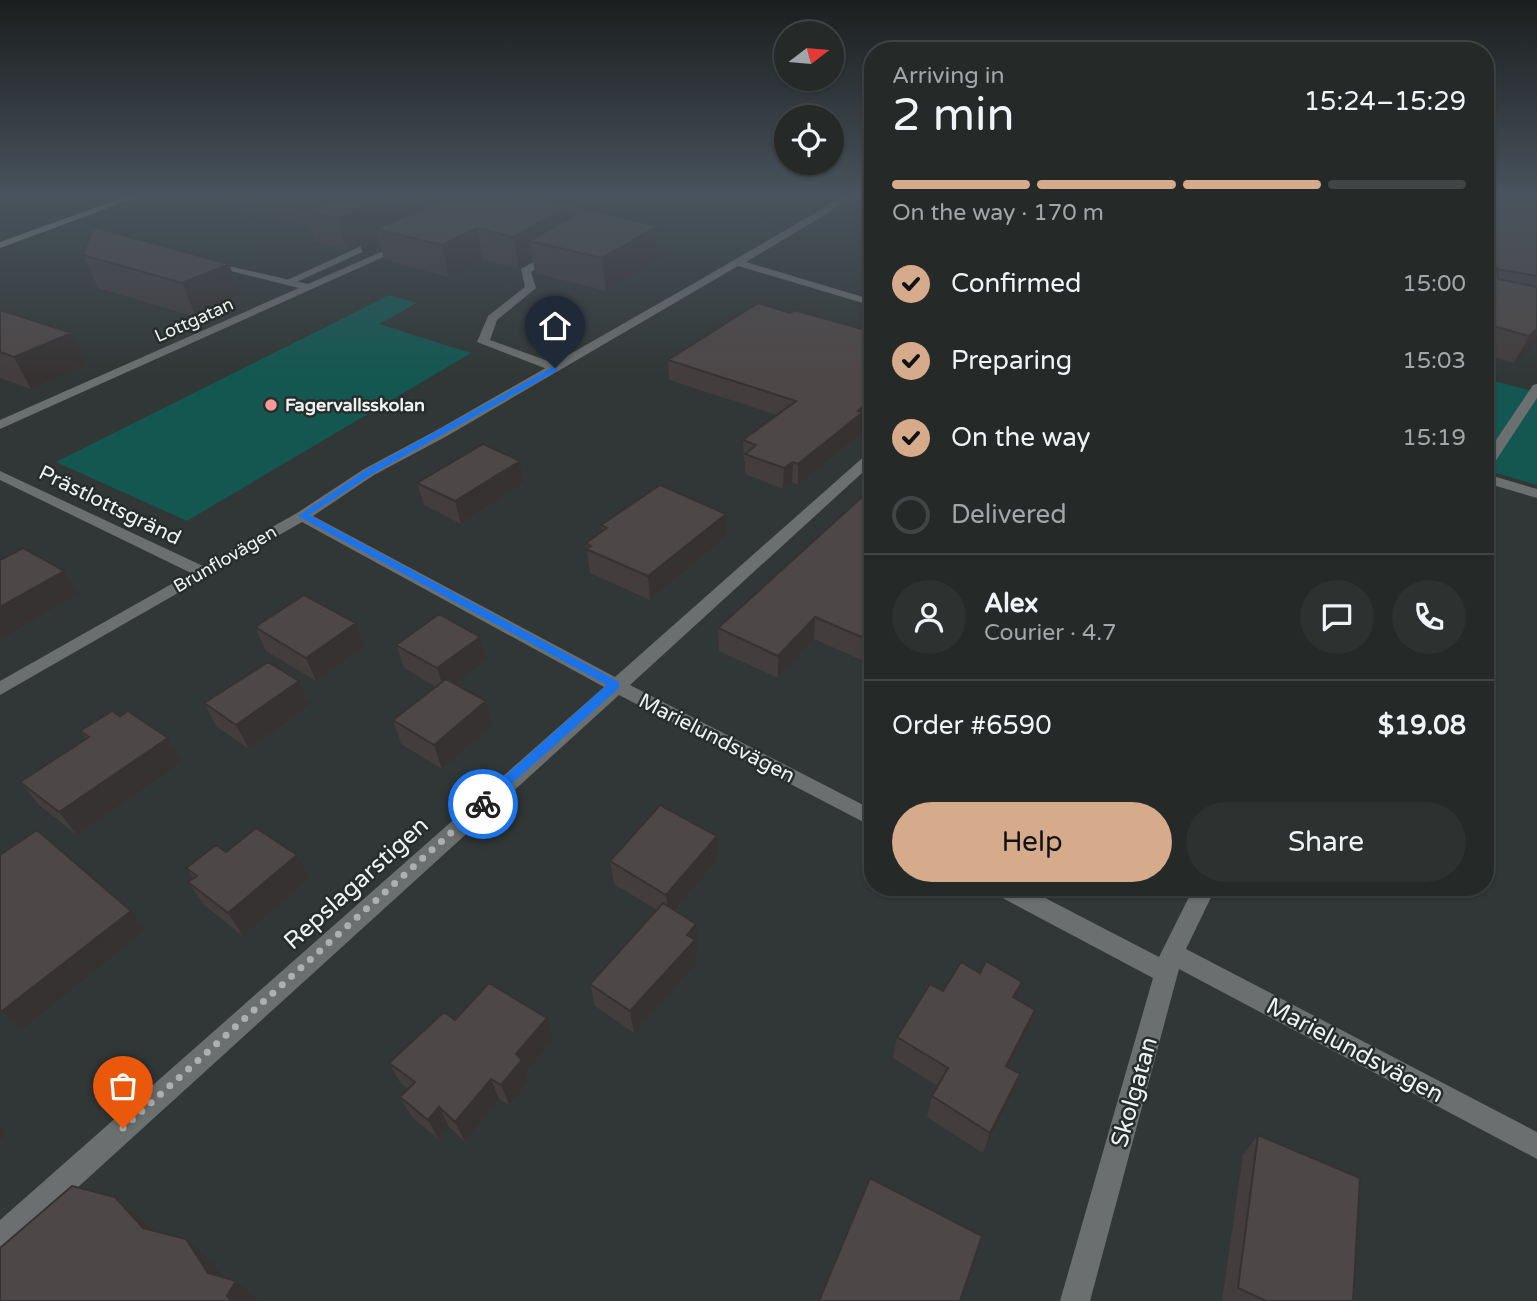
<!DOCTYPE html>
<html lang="en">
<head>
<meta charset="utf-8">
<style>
  :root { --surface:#252928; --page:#2d3130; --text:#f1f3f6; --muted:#a3a6a8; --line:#424545; --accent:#d6ab8b }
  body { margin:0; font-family:"Varela Round",sans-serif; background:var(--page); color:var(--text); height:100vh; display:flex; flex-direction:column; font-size:26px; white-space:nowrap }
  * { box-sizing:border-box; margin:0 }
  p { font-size:23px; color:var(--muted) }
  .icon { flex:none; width:38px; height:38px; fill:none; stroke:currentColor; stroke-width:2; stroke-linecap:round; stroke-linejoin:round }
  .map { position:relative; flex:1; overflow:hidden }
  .sheet { position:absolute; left:864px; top:42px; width:630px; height:854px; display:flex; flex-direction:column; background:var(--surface); border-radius:28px; box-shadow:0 2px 5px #0004,0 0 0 2px var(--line) }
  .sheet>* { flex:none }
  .needle { width:46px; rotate:74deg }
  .buttons { position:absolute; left:774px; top:21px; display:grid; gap:14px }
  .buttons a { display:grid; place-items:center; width:70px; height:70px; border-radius:50%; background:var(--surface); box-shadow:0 2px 5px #0004,0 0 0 2px var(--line); font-size:35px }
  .pin { position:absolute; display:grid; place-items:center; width:60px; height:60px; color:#fff; margin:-72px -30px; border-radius:50% 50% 50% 0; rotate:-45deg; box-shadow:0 0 7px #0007 }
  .pin .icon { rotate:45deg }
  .courier { position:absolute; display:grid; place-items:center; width:70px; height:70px; margin:-35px; border:5px solid #1a73e8; border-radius:50%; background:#fff; color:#222; box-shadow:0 2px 9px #0007 }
  .overview em { font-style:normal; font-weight:600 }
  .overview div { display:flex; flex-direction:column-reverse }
  .overview { display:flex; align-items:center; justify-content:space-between; height:119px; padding:0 28px }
  h1 { font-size:46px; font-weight:600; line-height:52px }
  .bar { display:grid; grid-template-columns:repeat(4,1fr); gap:10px 7px; align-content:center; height:84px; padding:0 28px }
  .bar i { height:9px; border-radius:5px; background:var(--line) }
  .bar .on { background:var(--accent) }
  .bar p { grid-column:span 4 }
  .line { display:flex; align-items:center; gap:18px; padding:0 28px; border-top:2px solid var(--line) }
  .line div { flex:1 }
  .round { display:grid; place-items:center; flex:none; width:74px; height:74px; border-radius:37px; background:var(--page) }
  ol { padding:0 28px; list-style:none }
  li { display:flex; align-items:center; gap:21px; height:77px }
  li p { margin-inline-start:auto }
  li .icon { padding:7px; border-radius:50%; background:var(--accent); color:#111; stroke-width:4 }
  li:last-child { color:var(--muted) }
  li i { width:38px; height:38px; border:4px solid var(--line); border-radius:50% }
  .cta { display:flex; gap:14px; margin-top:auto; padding:14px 28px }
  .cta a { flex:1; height:80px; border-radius:42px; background:var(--accent); color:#111; font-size:28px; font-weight:600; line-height:80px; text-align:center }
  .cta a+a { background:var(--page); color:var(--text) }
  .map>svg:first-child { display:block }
</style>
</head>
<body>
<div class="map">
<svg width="1537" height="1301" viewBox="0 0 1537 1301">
  <rect width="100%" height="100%" fill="#313736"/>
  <path fill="#145751" d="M389,295L417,303L379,324L471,353L187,521L56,462Z
    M1486,379L1537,392V485L1486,470Z"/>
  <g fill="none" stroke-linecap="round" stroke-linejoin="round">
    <path fill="#6c6f6f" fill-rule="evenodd" d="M383,236L388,239L387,241L292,284L283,282Z
      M550,253L559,255L531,272L536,288L497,320L490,340L559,365V371L555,372L477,342L488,316L525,287L521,269Z"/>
    <path fill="#6c6f6f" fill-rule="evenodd" d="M842,194H853L828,213L746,262L873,300V306L738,266L447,436L374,475L313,516L615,677L868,453L873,452V463L630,685L873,810V827L619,695L10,1249L0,1253V1220L604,687L302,522L0,695V681L191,573L0,480V471L203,566L297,513L364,469L437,430L698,281L822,209Z
      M399,244L408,246L0,429V420L299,288L206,265V261L308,284Z
      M1537,384V398L1491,468L1486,469V455L1533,385Z
      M1486,474L1537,489V498L1486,483Z
      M992,887H1024L1159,957L1194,887H1216L1186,949L1537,1132V1159L1179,969L1090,1301H1060L1153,978L995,894Z"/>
    <path fill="#8a8f8e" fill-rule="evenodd" d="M133,194H146L0,248V242Z"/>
  </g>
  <path fill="#433d3d" d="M0,194H83L48,206L0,195Z
    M168,194H596L572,206L658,226L660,257L606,291L535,273L533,260L519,269L483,260L449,277L384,260L381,247L363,254L360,244L347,250L314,241L310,227Z
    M1537,194V342L1514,363L1486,355V195Z
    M83,255L229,264L241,297L196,317L98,288Z
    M758,303L862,427V433L798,485L792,482L783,489L745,474V462L744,461L743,440L777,415L669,380L668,360Z
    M0,310L88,364L31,389L0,378Z
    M520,461L524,483L461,524L424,505L417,483Z
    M873,487V665L814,639L778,678L719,651L718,628Z
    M601,525L727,536L650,600L590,573L586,543L602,532Z
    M356,623L365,646L316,681L266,651L255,627Z
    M396,645L486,660L455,684L493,725L442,769L401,744L393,720L436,687L404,668Z
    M299,681L310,705L249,749L217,727L204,703Z
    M120,716L168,738L182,762L77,835L39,805L20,782L86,739L80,731Z
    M226,852L310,878L243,936L204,905L188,882L193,878L186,868Z
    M718,859L675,911L698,946L696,950L697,963L634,1033L595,1006L590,984L657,910L614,884L610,861Z
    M980,973L1022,982L1016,999L1027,1031L1008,1068L1012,1095L983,1153L927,1117L932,1096L938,1086L893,1058L897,1037Z
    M455,1020L553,1040L526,1072L529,1081L509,1105L499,1099L465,1142L449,1127L439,1140L412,1117L400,1097L408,1089L401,1084L389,1063Z
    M1258,1135L1353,1301H1222L1243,1155Z"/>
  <path fill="#373232" d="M42,194H83L48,206Z
    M342,194H502L376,229L381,247L363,254L360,244L347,250L338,219L339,197Z
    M533,194H596L565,210L569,239L530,241L533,260L519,269L513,237L529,196Z
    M658,226L660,257L606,291L602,258Z
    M477,228L483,260L449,277L442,245Z
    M229,264L241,297L196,317L182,283Z
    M1537,329V342L1536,344L1514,363L1529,336Z
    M72,333L88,364L31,389L14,357Z
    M873,398V417L862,427V433L798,485V464Z
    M520,461L524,483L461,524L455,501Z
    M793,462L792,482L783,489L784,468Z
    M726,514L727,536L650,600L648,576Z
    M64,571L78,594L0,639V607Z
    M815,617L814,639L778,678V656Z
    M356,623L365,646L316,681L306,658Z
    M480,637L486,660L445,692L437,668Z
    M299,681L310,705L249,749L236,725Z
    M486,701L493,725L442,769L434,745Z
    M168,738L182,762L77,835L59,812Z
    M717,836L718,859L669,918L666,895Z
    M297,855L310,878L243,936L228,913Z
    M131,911L145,930L21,1030L2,1011Z
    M696,924L698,946L696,950L697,963L634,1033L630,1011Z
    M1022,982L1015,1004L1013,997Z
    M1035,1010L1027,1031L998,1087L1006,1066Z
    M547,1018L553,1040L526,1072L529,1081L509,1105L501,1085L516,1054Z
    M1020,1074L1012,1095L983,1153L990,1133Z
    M491,1079L499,1099L465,1142L455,1122Z
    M439,1107L449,1127L439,1140L428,1120Z
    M0,1126L7,1134L0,1140Z
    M115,1197L147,1224L175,1254L143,1228Z
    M186,1239L215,1264L231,1288L236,1281L259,1301H231L208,1273Z"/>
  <path fill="#4e4747" stroke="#373232" stroke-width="2" d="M286,194H342L339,197L346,194H397L338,219L305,211L325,203Z
    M421,194H426L354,223Z
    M456,194H533L529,196L658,226L602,258L530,241L576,214L564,209L513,237L477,228L442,245L376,229Z
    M1487,194H1537V276L1497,269L1498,279L1537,287V329L1529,336L1486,324V195Z
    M93,227L229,264L182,283L83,255Z
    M758,303L790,313L794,310L873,332V398L858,411L863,412L798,464L793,462L784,468L745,454L756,445L743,440L796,401L668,360Z
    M0,310L72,333L14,357L0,352Z
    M483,444L520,461L455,501L417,483Z
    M660,485L726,514L648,576L586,549L591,546L586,543L607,528L601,525Z
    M873,487V642L815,617L778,656L718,628Z
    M23,548L64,571L0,607V560Z
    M304,595L356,623L306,658L255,627Z
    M439,614L480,637L437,668L396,645Z
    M268,662L299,681L236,725L204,703Z
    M446,679L486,701L434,745L393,720Z
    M112,711L120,716L128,711L168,738L59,812L20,782L89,737L80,731Z
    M660,805L717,836L666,895L610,861Z
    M256,828L297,855L228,913L188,882L197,876L186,868L216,845L226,852Z
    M37,830L131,911L2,1011L0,1010V855Z
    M663,903L696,924L687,935L695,940L630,1011L590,984Z
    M986,961L1022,982L1013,997L1035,1010L1006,1066L1020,1074L990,1133L932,1096L948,1068L897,1037L930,984L943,991L961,962L980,973Z
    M489,983L547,1018L516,1054L522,1060L501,1085L491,1079L455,1122L439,1107L428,1120L400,1097L415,1082L389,1063L444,1012L455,1020Z
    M1258,1135L1360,1178L1353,1301H1266L1238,1288Z
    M870,1178L982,1236L960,1301H819Z
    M72,1186L115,1197L143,1228L186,1239L208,1273L236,1281L227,1296L231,1301H0V1248Z"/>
  <linearGradient id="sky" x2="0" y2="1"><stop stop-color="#1b1e1e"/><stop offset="0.52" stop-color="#48535d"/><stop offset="1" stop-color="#48535d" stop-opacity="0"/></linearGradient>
  <rect width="1537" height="376" fill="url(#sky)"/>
  <path fill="#1a73e8" d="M555,366L558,370L372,474L309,515L619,682V688L483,809L478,808V800L607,685L298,516L366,470Z"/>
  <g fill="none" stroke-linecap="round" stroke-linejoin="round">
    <path stroke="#acb1b0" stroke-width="7" stroke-dasharray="0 12.6" d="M123,1128L483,804"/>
  </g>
  <circle fill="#f59b97" stroke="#272d2c" stroke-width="2.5" cx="271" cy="405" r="7"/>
  <g text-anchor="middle" stroke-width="5" stroke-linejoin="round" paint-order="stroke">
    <g font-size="18" fill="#eef2f1" stroke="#272d2c">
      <text transform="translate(194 320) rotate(-24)" y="6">Lottgatan</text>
      <text transform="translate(225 559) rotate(-30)" y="6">Brunflovägen</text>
    </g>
    <g font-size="18" font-weight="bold" fill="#eef2f1" stroke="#272d2c" text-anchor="start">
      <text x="285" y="411">Fagervallsskolan</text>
    </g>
    <g font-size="21" fill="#eef2f1" stroke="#272d2c">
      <text transform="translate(110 505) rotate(26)" y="7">Prästlottsgränd</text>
      <text transform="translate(717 738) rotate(27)" y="7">Marielundsvägen</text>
    </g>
    <g font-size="24" fill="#eef2f1" stroke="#272d2c">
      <text transform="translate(356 883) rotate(-42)" y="8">Repslagarstigen</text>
      <text transform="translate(1355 1050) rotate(28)" y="8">Marielundsvägen</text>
      <text transform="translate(1134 1092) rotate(-74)" y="8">Skolgatan</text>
    </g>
  </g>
</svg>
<div class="buttons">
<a><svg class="needle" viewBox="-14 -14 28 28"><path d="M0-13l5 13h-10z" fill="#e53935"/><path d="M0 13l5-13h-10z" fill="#a3a6a8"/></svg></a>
<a><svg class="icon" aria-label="locate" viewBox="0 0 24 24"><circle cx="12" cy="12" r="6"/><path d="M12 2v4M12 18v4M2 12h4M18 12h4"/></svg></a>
</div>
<div class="pin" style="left:123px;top:1128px;background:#ea580c"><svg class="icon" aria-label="bag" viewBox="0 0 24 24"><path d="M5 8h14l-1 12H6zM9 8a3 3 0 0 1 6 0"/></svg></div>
<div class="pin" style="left:555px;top:368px;background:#1f2937"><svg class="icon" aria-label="home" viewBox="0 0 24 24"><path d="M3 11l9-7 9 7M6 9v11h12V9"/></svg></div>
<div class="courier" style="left:483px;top:804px"><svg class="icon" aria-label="bike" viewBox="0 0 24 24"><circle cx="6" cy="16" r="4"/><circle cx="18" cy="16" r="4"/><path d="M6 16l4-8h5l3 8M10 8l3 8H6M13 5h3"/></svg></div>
<section class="sheet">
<div class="overview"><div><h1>2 min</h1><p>Arriving in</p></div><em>15:24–15:29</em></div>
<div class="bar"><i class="on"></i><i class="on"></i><i class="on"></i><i></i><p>On the way · 170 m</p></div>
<ol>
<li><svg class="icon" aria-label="check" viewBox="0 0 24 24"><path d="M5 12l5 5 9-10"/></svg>Confirmed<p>15:00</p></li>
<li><svg class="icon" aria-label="check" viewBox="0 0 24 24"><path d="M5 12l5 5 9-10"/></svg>Preparing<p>15:03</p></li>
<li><svg class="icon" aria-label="check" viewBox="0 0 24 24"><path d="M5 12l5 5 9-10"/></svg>On the way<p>15:19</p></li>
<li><i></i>Delivered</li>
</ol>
<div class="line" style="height:126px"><a class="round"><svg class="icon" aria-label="person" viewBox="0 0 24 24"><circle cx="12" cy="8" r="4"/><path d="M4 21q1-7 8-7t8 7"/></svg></a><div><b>Alex</b><p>Courier · 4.7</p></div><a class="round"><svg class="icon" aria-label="chat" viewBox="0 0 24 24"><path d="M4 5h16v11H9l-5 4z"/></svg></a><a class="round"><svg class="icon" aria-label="phone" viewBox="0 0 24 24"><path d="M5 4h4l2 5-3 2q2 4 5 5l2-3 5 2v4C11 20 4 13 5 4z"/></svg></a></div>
<div class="line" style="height:91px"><div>Order #6590</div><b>$19.08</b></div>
<div class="cta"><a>Help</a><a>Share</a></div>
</section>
</div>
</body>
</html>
